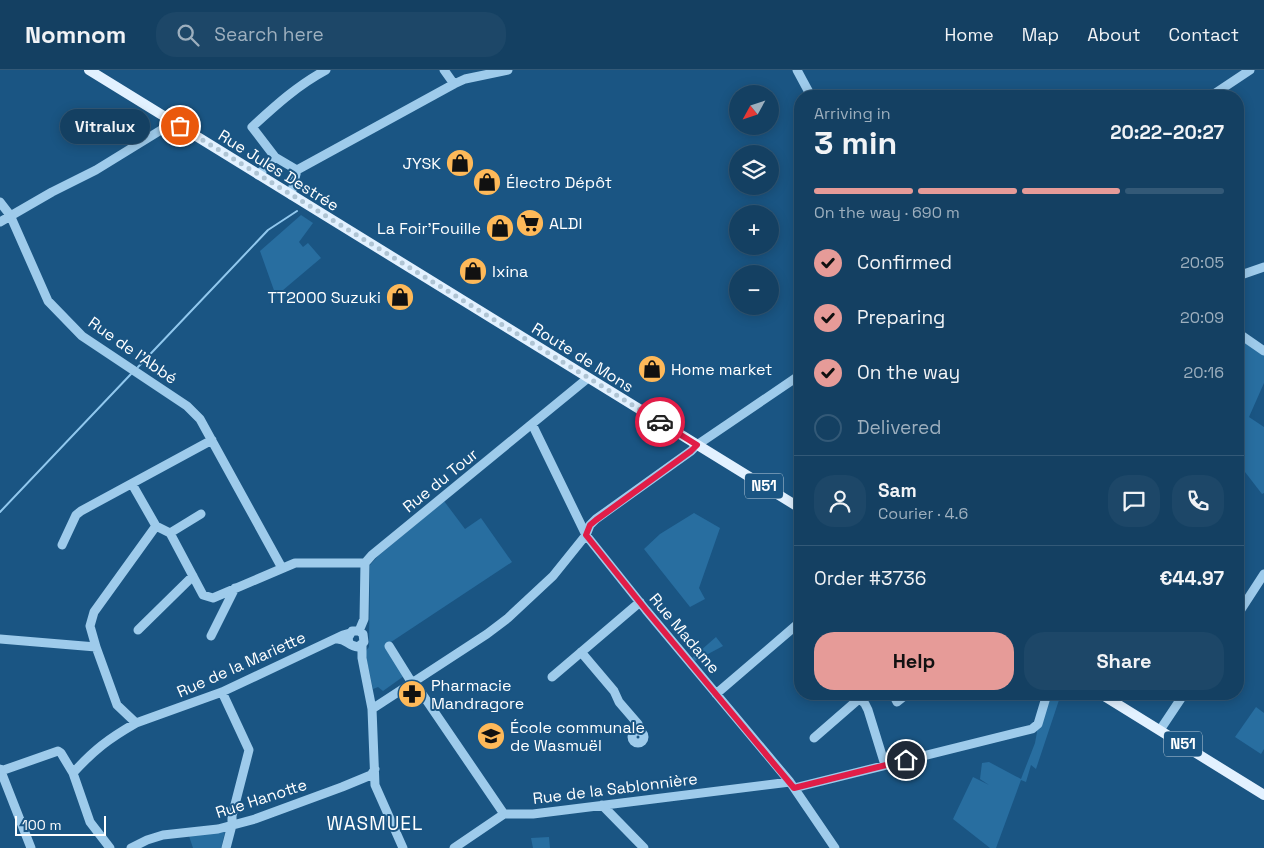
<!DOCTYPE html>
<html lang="en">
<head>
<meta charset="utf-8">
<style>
  :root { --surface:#144062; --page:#1d4768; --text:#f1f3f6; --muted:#9dafbe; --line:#335977; --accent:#e69b98 }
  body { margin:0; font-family:"Space Grotesk",sans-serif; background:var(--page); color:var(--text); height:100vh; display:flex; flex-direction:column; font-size:19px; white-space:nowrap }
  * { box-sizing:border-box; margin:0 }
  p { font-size:16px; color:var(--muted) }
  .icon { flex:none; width:28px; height:28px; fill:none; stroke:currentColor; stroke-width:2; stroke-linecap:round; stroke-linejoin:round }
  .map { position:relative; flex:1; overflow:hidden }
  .side { position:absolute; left:794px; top:20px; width:450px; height:610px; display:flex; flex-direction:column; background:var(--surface); border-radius:20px; box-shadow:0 2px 12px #0003,0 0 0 1px var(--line) }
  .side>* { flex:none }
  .needle { width:32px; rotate:230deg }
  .fabs { position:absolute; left:729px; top:15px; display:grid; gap:10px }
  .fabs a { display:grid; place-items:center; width:50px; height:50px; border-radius:50%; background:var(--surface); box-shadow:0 2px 12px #0003,0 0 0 1px var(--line); font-size:25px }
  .scale { position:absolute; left:15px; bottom:12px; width:91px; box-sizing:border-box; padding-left:5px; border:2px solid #fff; border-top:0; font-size:14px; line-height:18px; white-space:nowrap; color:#fff; -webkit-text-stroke:4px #1a5583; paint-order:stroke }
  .pin { position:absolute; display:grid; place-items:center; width:42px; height:42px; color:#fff; margin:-21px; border:2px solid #fff; border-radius:50%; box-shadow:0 1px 5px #0007 }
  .courier { position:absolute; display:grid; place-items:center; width:50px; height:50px; margin:-25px; border:4px solid #e11d48; border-radius:50%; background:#fff; color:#222; box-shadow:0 1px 6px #0007 }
  .bubble { position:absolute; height:35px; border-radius:18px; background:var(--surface); box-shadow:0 2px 12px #0003,0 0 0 1px var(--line); font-size:16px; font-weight:700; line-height:35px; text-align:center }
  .headline em { font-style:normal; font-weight:700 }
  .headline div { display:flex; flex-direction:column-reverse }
  .headline { display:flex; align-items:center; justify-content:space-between; height:85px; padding:0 20px }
  h1 { font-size:32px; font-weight:700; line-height:38px }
  .bar { display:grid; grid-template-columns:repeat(4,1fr); gap:8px 5px; align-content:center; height:60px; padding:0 20px }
  .bar i { height:6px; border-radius:4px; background:var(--line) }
  .bar .current { background:var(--accent) }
  .bar p { grid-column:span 4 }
  .line { display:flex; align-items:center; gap:12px; padding:0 20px; border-top:1px solid var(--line) }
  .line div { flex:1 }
  .round { display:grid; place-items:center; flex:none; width:52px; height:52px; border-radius:20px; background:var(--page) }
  ol { padding:0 20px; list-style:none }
  li { display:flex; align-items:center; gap:15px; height:55px }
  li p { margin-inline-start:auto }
  li .icon { padding:5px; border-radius:50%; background:var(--accent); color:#111; stroke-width:4 }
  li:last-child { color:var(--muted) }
  li i { width:28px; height:28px; border:2px solid var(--line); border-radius:50% }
  .button { display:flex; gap:10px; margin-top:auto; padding:10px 20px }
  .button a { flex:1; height:58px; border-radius:20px; background:var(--accent); color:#111; font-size:20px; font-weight:700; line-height:58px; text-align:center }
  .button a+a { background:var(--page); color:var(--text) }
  header { display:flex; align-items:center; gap:30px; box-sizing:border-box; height:70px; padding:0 25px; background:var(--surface); border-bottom:1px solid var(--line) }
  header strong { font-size:24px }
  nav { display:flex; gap:28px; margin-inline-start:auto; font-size:18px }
  .search { width:350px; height:45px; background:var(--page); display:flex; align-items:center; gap:12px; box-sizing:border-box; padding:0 18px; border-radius:20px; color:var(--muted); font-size:19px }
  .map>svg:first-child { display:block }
</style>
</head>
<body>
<header>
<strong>Nomnom</strong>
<div class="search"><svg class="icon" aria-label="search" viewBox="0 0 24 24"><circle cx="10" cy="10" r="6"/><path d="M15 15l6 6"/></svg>Search here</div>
<nav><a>Home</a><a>Map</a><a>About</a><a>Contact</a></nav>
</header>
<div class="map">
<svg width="1264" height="778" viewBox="0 0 1264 778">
  <rect width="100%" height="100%" fill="#1a5583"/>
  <path fill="#286ea0" d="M301,145L313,153L299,172L303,177L308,173L321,188L276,226L260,181Z
    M1238,263L1264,281V313L1249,347L1264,357V423L1262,424L1245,402L1238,414Z
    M444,431L465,459L481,448L512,492L385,576L404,606L383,621L378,617L373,619L365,582L369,577L370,495L378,486Z
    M694,443L720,458L699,518L705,529L690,537L644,479L660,464Z
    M716,567L723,576L695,591L692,588Z
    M1047,624H1061L1036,699L1031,695L1026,712L1021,710L996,778H990L953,749L973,707L989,715L980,709L982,693L989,692L1021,709L1035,673L1037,662L1036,655Z
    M1256,637L1264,643V679L1261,684L1235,667Z
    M225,762L221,778H193L189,766Z
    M549,767L550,778H533L531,768Z"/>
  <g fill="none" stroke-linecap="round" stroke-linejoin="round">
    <path stroke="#91c8ee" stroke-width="2" d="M138,297L268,160L297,141
      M0,442L131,304"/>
    <path stroke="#9ecbeb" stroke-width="9" d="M444,0L454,14
      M797,0L811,26
      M1211,26L1250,0
      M297,100L454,14L465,9L508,0
      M297,100L275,87L252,57C276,35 298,15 326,0
      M258,105L275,87
      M291,125L297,100
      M0,132L10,145L48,231L82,266L187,336L200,349L282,498
      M0,152L52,122L96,100L174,52
      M1238,206L1264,197
      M1238,263L1264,281
      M532,354L586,465L646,540L790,712L835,778
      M132,414L156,456L170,463L203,525L213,528L295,493H365
      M170,463L201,444
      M62,475L76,445L81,441L212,370
      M1238,544L1264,504
      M138,560L193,506
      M359,561L364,549L365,493L372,485L588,308
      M211,566L235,518
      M0,569L96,577L117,635L136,653L222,622L343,565L350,563
      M336,569C346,568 348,576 358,577L364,572L363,564L359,561H352L348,568L349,573
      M362,574V588L372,639L375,715L403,778
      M389,576L412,613
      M96,577L90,556L94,542L156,456
      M581,582L614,621L619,632L638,654L640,660
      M552,607L640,532
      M414,612L504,744
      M222,622L249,680L232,746V755L226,778
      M716,624L800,552
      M856,624L865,634L868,640L885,695
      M893,624L897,632L907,624
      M372,639L487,564L508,548L553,506L586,465L590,455L596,449L691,381L697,375L800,305
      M1160,660L1184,624
      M632 667a6 6 0 1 1 12 0a6 6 0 1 1-12 0Z
      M814,668L860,628
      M0,699L31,778
      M1,701L58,681L61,683L73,703
      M794,718L1032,659L1038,654L1047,624
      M602,735L644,778
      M110,778L90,752L73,703C94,680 108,669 136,653
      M131,778L147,770L163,765L218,759L255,749L342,717L371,705L375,699
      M454,778L504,744H533L790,712"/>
    <path stroke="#e2f1ff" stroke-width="10" d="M89,0L800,438
      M1101,624L1264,725"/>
  </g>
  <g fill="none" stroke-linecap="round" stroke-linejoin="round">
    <path stroke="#afc4d4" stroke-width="5" stroke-dasharray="0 9" d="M180,56L660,352"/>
    <path stroke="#e11d48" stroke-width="6" d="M660,352L697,375L691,381L596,450L590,455L586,465L646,540L794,718L906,690"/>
  </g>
  <defs>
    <symbol id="shop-disc" viewBox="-11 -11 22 22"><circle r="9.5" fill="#feb959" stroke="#1a5583"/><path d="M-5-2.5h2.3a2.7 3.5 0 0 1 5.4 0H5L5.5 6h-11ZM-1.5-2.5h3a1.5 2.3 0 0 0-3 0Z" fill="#111"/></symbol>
    <symbol id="supermarket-disc" viewBox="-11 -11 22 22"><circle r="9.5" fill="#feb959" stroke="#1a5583"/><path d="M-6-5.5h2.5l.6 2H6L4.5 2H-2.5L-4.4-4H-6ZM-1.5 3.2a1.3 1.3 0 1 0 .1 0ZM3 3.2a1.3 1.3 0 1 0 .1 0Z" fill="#111"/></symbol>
    <symbol id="pharmacy-disc" viewBox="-11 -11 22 22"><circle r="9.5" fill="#feb959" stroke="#1a5583"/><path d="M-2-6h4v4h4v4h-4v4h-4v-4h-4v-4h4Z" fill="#111"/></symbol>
    <symbol id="school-disc" viewBox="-11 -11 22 22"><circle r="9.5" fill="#feb959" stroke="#1a5583"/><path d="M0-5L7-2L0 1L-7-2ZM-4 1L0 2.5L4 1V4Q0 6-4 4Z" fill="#111"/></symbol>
  </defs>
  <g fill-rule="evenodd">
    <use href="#shop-disc" x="444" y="77" width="32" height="32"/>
    <use href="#shop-disc" x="471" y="96" width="32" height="32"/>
    <use href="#supermarket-disc" x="514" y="137" width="32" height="32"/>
    <use href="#shop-disc" x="484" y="142" width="32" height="32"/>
    <use href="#shop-disc" x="457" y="185" width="32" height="32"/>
    <use href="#shop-disc" x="384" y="211" width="32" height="32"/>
    <use href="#shop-disc" x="636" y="283" width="32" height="32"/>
    <use href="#pharmacy-disc" x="396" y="608" width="32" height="32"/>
    <use href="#school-disc" x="475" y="650" width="32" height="32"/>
  </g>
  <g text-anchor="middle" stroke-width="4" stroke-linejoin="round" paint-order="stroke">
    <g fill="#1a5583" stroke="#baccda" stroke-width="1">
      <rect x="745" y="403.5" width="38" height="25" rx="4"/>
      <rect x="1164" y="661.5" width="38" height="25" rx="4"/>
    </g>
    <g font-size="15" font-weight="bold" fill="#fff">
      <text x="764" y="421">N51</text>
      <text x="1183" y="679">N51</text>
    </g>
    <g font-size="16" fill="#fff" stroke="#1a5583" text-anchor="start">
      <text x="441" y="99" text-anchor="end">JYSK</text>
      <text x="506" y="118">Électro Dépôt</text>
      <text x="549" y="159">ALDI</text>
      <text x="481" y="164" text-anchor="end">La Foir'Fouille</text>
      <text x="492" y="207">Ixina</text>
      <text x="381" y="233" text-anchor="end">TT2000 Suzuki</text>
      <text x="671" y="305">Home market</text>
      <text x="431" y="621">Pharmacie<tspan x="431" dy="18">Mandragore</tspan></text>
      <text x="510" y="663">École communale<tspan x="510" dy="18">de Wasmuël</tspan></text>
    </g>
    <g font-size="16" fill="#fff" stroke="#1a5583">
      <text transform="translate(279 100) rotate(32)" y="6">Rue Jules Destrée</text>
      <text transform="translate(133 280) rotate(35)" y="6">Rue de l'Abbé</text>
      <text transform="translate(583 287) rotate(32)" y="6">Route de Mons</text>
      <text transform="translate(440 410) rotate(-39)" y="6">Rue du Tour</text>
      <text transform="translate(685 563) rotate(50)" y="6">Rue Madame</text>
      <text transform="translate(241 594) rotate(-24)" y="6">Rue de la Mariette</text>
      <text transform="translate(615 718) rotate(-7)" y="6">Rue de la Sablonnière</text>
      <text transform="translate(261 728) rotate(-18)" y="6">Rue Hanotte</text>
    </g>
    <g font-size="19" letter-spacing="1" fill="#fff" stroke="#1a5583">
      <text x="375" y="760">WASMUEL</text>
    </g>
  </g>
</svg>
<div class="fabs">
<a><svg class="needle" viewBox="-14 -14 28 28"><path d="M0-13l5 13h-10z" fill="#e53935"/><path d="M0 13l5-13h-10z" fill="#9dafbe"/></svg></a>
<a><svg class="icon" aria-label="layers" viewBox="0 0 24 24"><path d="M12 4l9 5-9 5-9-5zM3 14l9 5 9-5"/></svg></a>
<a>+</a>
<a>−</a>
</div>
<div class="scale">100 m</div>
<div class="pin" style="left:180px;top:56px;background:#ea580c"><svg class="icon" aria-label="bag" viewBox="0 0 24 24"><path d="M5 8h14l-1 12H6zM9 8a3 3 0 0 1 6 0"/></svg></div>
<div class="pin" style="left:906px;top:690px;background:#1f2937"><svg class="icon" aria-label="home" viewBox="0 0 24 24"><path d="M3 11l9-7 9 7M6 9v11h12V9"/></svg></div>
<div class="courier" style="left:660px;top:352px"><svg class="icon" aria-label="car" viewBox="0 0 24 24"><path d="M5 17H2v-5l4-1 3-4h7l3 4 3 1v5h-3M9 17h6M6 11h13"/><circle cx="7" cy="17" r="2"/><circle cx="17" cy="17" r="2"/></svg></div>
<div class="bubble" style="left:60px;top:39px;width:90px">Vitralux</div>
<section class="side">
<div class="headline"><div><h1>3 min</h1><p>Arriving in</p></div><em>20:22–20:27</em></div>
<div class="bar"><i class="current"></i><i class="current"></i><i class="current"></i><i></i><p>On the way · 690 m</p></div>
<ol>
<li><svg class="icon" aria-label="check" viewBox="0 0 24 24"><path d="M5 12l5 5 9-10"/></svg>Confirmed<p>20:05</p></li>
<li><svg class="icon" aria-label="check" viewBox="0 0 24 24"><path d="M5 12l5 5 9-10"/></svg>Preparing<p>20:09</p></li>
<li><svg class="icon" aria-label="check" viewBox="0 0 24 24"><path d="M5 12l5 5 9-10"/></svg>On the way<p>20:16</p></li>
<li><i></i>Delivered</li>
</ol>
<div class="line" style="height:90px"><a class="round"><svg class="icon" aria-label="person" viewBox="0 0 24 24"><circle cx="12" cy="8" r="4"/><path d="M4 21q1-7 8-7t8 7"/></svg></a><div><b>Sam</b><p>Courier · 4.6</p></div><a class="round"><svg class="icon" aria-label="chat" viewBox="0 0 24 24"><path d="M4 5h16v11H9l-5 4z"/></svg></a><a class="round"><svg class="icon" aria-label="phone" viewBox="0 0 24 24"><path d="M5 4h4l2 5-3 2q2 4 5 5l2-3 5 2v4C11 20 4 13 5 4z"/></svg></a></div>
<div class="line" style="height:65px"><div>Order #3736</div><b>€44.97</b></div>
<div class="button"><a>Help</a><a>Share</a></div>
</section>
</div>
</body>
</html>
